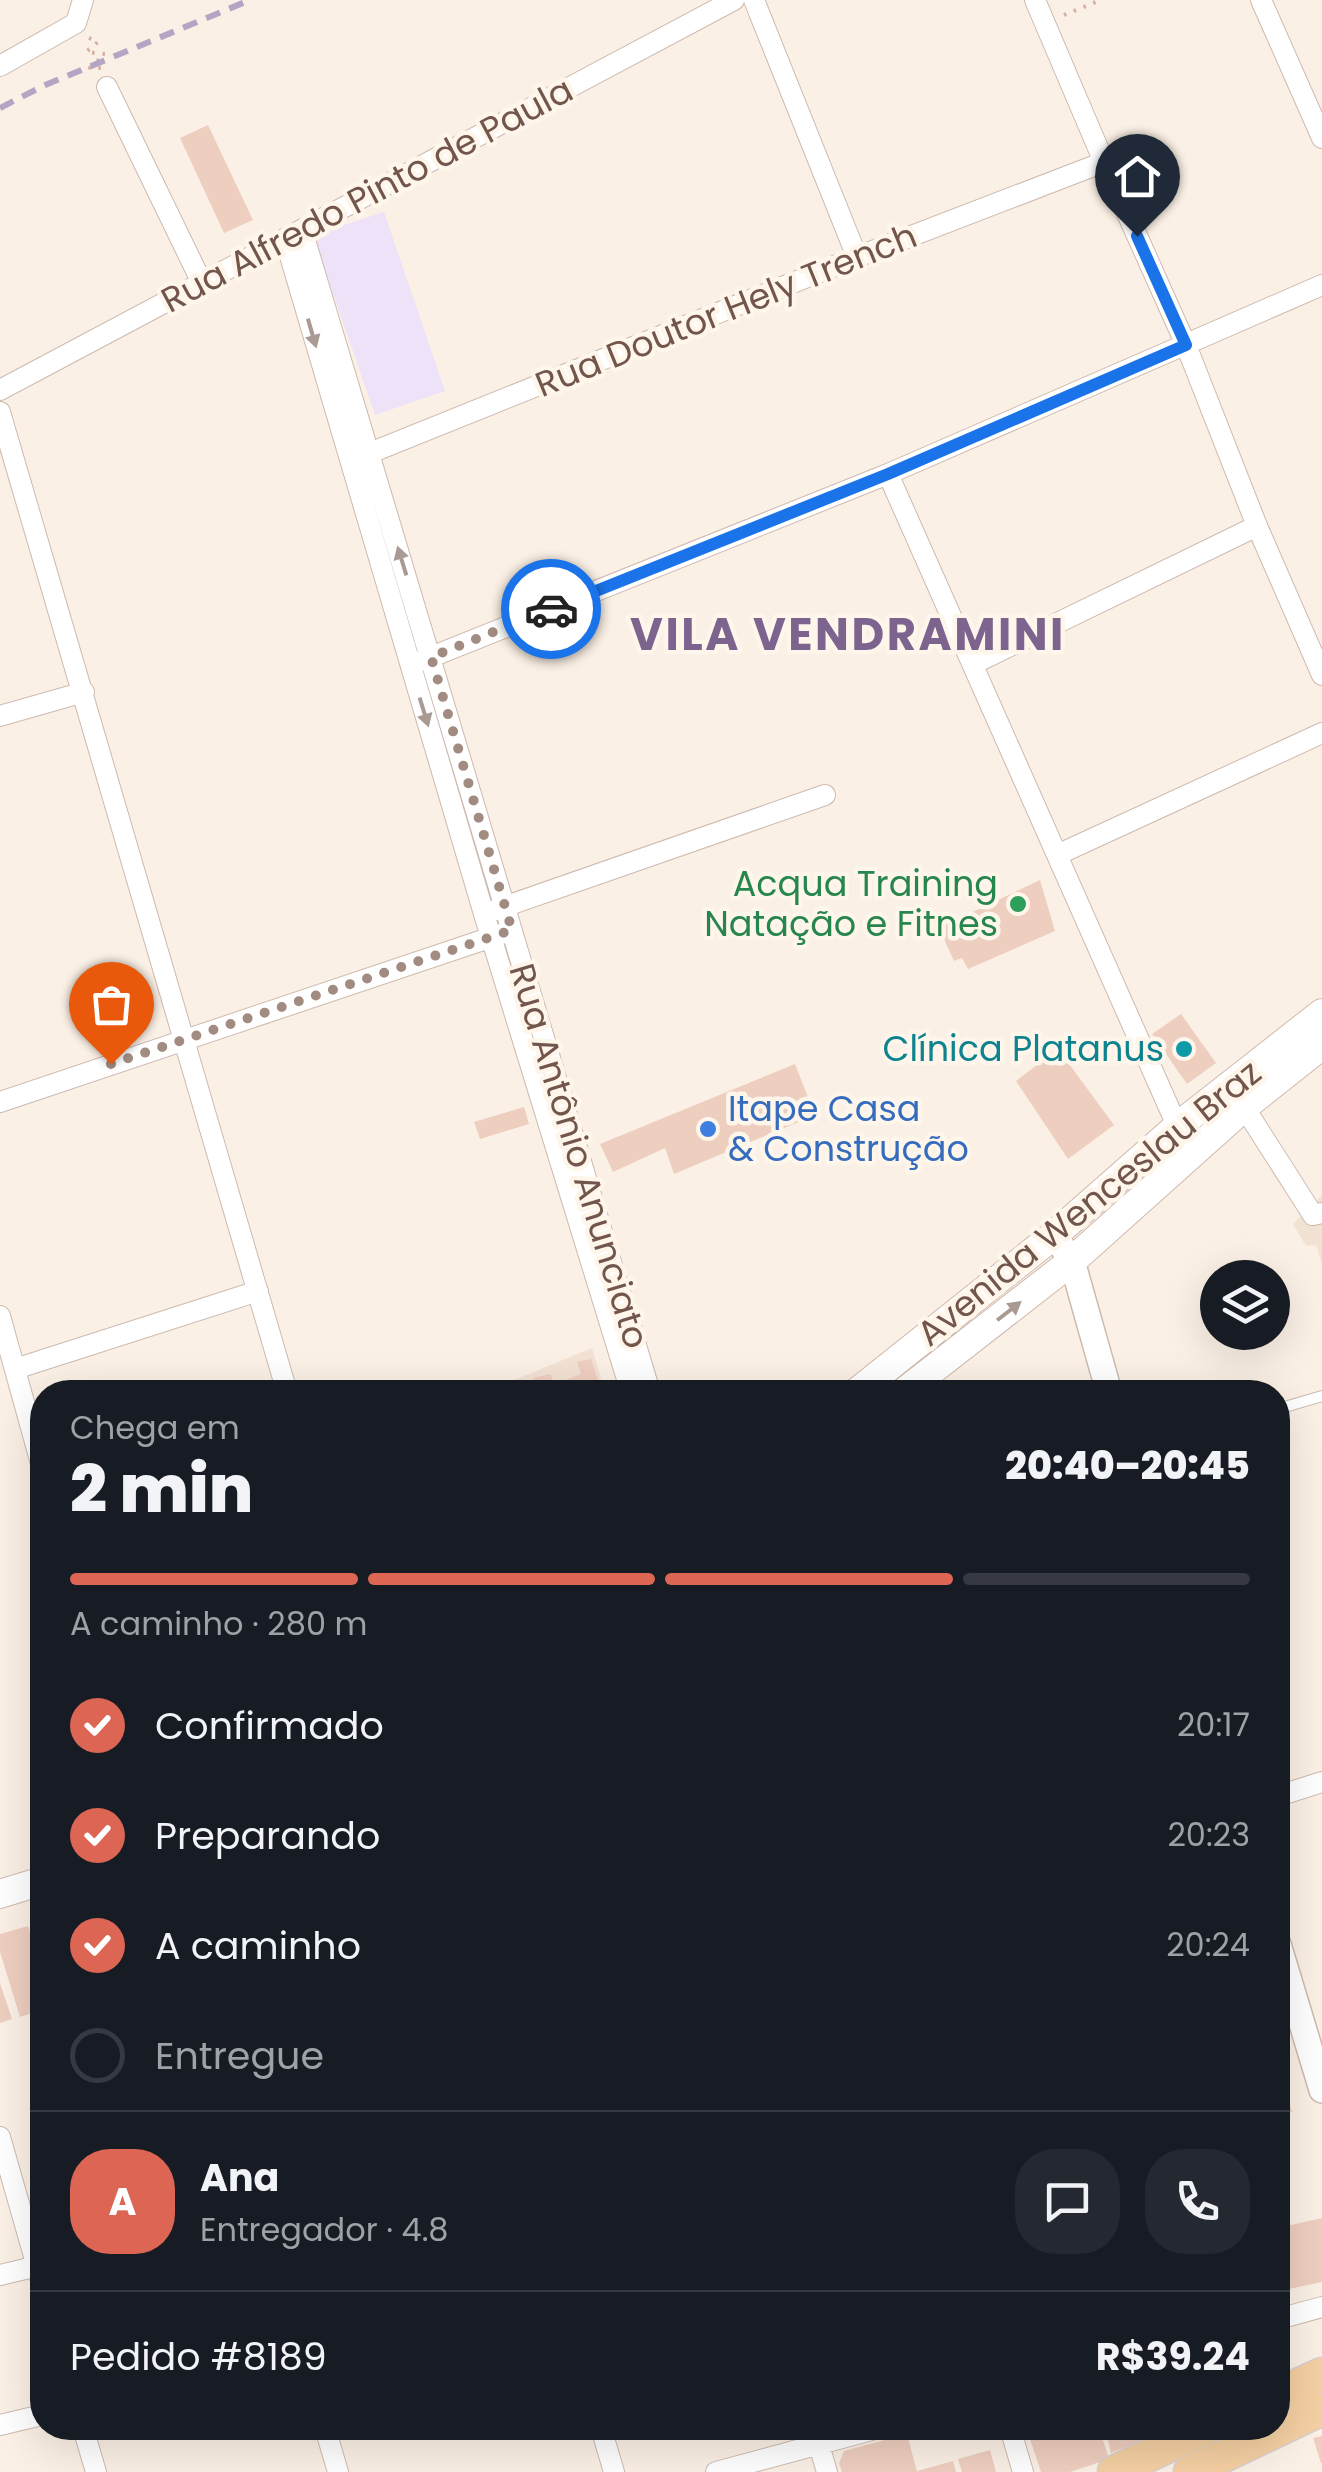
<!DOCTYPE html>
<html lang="pt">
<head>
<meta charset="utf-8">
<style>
  :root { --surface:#171b24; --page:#242831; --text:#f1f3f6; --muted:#9ea1a6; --line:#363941; --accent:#dc6653 }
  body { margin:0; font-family:Poppins,sans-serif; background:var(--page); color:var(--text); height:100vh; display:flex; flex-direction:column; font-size:38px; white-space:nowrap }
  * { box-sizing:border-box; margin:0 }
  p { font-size:32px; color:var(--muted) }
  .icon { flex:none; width:55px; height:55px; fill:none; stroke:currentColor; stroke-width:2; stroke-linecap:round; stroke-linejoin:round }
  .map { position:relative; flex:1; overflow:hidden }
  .drawer { position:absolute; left:30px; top:1380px; width:1260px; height:1060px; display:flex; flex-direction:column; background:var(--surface); border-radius:40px; box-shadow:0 10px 40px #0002 }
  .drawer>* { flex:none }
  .fabs { position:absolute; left:1200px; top:1260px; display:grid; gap:20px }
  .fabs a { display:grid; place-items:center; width:90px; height:90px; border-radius:50%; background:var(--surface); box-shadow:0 10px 40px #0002; font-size:50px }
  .pin { position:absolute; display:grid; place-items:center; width:85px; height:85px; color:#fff; margin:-102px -42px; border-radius:50% 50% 50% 0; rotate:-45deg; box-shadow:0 0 10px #0007 }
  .pin .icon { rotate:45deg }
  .courier { position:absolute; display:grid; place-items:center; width:100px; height:100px; margin:-50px; border:8px solid #1a73e8; border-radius:50%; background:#fff; color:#222; box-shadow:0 2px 12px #0007 }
  .headline em { font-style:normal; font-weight:800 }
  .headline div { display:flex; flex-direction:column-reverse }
  .headline { display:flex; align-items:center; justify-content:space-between; height:170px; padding:0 40px }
  h1 { font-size:65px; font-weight:800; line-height:75px }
  .bar { display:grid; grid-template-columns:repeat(4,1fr); gap:15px 10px; align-content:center; height:120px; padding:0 40px }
  .bar i { height:12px; border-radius:8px; background:var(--line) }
  .bar .current { background:var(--accent) }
  .bar p { grid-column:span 4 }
  .line { display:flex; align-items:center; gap:25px; padding:0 40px; border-top:2px solid var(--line) }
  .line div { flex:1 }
  .round { display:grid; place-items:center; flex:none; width:105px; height:105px; border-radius:40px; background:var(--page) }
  ol { padding:0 40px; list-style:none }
  li { display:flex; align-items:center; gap:30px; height:110px }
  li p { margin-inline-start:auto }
  li .icon { padding:10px; border-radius:50%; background:var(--accent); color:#fff; stroke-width:4 }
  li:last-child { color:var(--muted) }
  li i { width:55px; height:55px; border:5px solid var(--line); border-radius:50% }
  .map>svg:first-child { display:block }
</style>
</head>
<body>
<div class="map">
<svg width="1322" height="2472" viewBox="0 0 1322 2472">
  <rect width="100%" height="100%" fill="#fbf0e5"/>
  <path fill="#f2e2d4" d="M1322,1195V1264L1316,1245L1306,1246L1293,1224Z
    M592,1348L605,1392H485Z"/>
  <path fill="#ede2f7" d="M384,212L445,391L375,415L313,235Z"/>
  <path fill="#eecebf" d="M208,125L253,220L224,233L180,138Z
    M1040,880L1055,931L968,969L962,958L954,961L939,928Z
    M1181,1014L1216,1063L1187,1084L1152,1034Z
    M1058,1049L1114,1125L1068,1159L1016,1081Z
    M795,1064L815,1115L674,1174L665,1148L613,1172L600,1144Z
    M524,1107L529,1124L480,1139L474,1122Z
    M591,1359L602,1392H538L533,1378L550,1374L555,1384L581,1374L577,1362Z
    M28,1926L42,1973V2010L20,2017L0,1952V1934Z
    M0,1983L12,2019L0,2023Z
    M1282,2081L1292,2112L1278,2116V2082Z
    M1322,2218V2282L1289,2289L1278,2256V2228Z
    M1055,2428H1099L1109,2459L1070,2472H1041L1029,2436Z
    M1105,2428H1171L1111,2453Z
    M907,2434L917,2472H842L839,2463L844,2451Z
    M1322,2436V2463H1321L1313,2438Z
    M990,2450L996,2472H962L958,2459Z
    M953,2461L956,2472H918L917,2471Z"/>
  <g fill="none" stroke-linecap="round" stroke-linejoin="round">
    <defs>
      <path id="service" d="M1278,1409L1322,1396"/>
      <path id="minor" d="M754,0L857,257
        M1035,0L1104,162L1186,345L1257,526L1322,675
        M1261,0L1322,138
        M0,66L76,23L83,0
        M107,87L202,283
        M302,230L650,1392
        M285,239L484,914L631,1392
        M0,390L734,0
        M0,412L287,1392
        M360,457L857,257L1104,162
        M888,474L1190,1155
        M421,661L888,474L1322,285
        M973,664L1257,526
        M0,716L84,692
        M1057,855L1322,733
        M495,910L825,795
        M0,1102L501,934
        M1244,1107L1313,1215L1322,1213
        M0,1316L42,1467
        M15,1369L258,1291
        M1278,1796L1322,1782
        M0,2137L42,2284
        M0,2275L42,2265
        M1278,2319L1322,2307
        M0,2425L42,2415
        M83,2428L96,2472
        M325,2428L338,2472
        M601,2428L614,2472
        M814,2428L827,2472
        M1010,2428L1023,2472
        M716,2472L879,2428"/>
      <path id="tertiary" d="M1054,1235L1072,1261L1109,1392
        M1278,1944L1322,2090"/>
      <path id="secondary" d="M857,1392L1054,1235L1178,1126L1322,1013
        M904,1392L1072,1261L1244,1107L1322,1045
        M0,1894L42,1881"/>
      <path id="primary" d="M1278,2394L1322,2374
        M1114,2472L1206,2428
        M1190,2472L1322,2409"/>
    </defs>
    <use href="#service" stroke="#cdbaaf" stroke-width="12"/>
    <use href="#minor" stroke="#cdbaaf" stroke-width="22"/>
    <use href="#tertiary" stroke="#cdbaaf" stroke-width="28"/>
    <use href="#secondary" stroke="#d0b9ad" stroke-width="30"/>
    <use href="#primary" stroke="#d8d0cd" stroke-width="35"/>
    <path stroke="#d3b1a2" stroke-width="4" stroke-dasharray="2.5 8" stroke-linecap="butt" d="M1064,15L1101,0
      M89,38L98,42L86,52L105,54L90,68H101"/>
    <use href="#service" stroke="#fff" stroke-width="10"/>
    <use href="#minor" stroke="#fff" stroke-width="20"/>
    <use href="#tertiary" stroke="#fff" stroke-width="25"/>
    <use href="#secondary" stroke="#fff" stroke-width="28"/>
    <use href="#primary" stroke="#f4cfa2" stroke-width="32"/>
    <path stroke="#b3a5c3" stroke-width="6" stroke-dasharray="15 10" stroke-linecap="butt" d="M0,108L43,86L250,0"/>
  </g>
  <defs><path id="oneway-solid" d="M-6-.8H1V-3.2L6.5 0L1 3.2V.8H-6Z" transform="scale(2.5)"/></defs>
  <g fill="#aa9a94">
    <use href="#oneway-solid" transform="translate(312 333) rotate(74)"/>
    <use href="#oneway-solid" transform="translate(402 561) rotate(-107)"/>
    <use href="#oneway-solid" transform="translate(424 712) rotate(73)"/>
    <use href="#oneway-solid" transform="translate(1009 1311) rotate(-38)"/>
  </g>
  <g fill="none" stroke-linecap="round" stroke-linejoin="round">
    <path stroke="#a28c82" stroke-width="10" stroke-dasharray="0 18" d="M111,1064L512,930L431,657L551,609"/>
    <path stroke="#1a73e8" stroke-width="12" d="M551,609L888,474L1186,345L1137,236"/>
  </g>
  <circle fill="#2e9e5b" stroke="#fef5eb" stroke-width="4" cx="1018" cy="904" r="10"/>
  <circle fill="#0f9aa8" stroke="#fef5eb" stroke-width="4" cx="1184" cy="1049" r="10"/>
  <circle fill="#3f7fe0" stroke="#fef5eb" stroke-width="4" cx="708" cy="1129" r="10"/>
  <g text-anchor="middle" stroke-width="9" stroke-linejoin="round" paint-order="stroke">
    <g font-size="35" fill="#72564c" stroke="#fef5eb">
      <text transform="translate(367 195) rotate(-28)" y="12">Rua Alfredo Pinto de Paula</text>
      <text transform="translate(726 310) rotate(-22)" y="12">Rua Doutor Hely Trench</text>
      <text transform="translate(579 1156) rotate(73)" y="12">Rua Antônio Anunciato</text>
      <text transform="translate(1089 1203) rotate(-39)" y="12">Avenida Wenceslau Braz</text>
    </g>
    <g font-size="35" fill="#27864d" stroke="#fef5eb" text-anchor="end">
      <text x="998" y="896">Acqua Training<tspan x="998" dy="40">Natação e Fitnes</tspan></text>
    </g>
    <g font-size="35" fill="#0d838f" stroke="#fef5eb" text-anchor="end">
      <text x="1164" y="1061">Clínica Platanus</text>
    </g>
    <g font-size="35" fill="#366cbe" stroke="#fef5eb" text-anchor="start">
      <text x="728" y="1121">Itape Casa<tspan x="728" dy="40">&amp; Construção</tspan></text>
    </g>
    <g font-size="45" font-weight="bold" letter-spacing="2.5" fill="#7c648e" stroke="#fef5eb">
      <text x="848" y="650">VILA VENDRAMINI</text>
    </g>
  </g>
</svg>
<div class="fabs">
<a><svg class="icon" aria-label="layers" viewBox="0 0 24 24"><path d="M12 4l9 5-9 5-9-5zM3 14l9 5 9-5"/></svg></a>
</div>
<div class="pin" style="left:111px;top:1064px;background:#ea580c"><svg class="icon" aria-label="bag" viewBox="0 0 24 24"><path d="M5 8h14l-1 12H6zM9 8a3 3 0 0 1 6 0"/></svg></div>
<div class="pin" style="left:1137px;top:236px;background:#1f2937"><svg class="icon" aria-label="home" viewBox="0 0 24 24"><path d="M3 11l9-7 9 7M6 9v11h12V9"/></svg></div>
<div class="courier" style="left:551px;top:609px"><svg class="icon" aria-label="car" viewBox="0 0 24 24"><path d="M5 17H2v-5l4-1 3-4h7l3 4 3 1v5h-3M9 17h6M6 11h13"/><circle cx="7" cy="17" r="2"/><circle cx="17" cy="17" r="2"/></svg></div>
<section class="drawer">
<div class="headline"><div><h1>2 min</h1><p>Chega em</p></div><em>20:40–20:45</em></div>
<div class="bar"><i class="current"></i><i class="current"></i><i class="current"></i><i></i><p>A caminho · 280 m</p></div>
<ol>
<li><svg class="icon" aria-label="check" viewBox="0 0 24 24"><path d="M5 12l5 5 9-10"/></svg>Confirmado<p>20:17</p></li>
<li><svg class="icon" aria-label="check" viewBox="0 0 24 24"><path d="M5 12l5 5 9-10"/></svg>Preparando<p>20:23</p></li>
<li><svg class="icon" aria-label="check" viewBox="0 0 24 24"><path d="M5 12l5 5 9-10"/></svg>A caminho<p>20:24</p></li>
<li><i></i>Entregue</li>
</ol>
<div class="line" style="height:180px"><b class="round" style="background:var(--accent);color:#fff">A</b><div><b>Ana</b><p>Entregador · 4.8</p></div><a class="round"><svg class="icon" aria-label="chat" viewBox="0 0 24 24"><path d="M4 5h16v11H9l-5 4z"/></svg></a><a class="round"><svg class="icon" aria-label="phone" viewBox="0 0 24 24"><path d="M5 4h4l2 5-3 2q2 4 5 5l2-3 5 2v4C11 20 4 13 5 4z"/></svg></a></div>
<div class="line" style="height:130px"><div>Pedido #8189</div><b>R$39.24</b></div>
</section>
</div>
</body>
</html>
